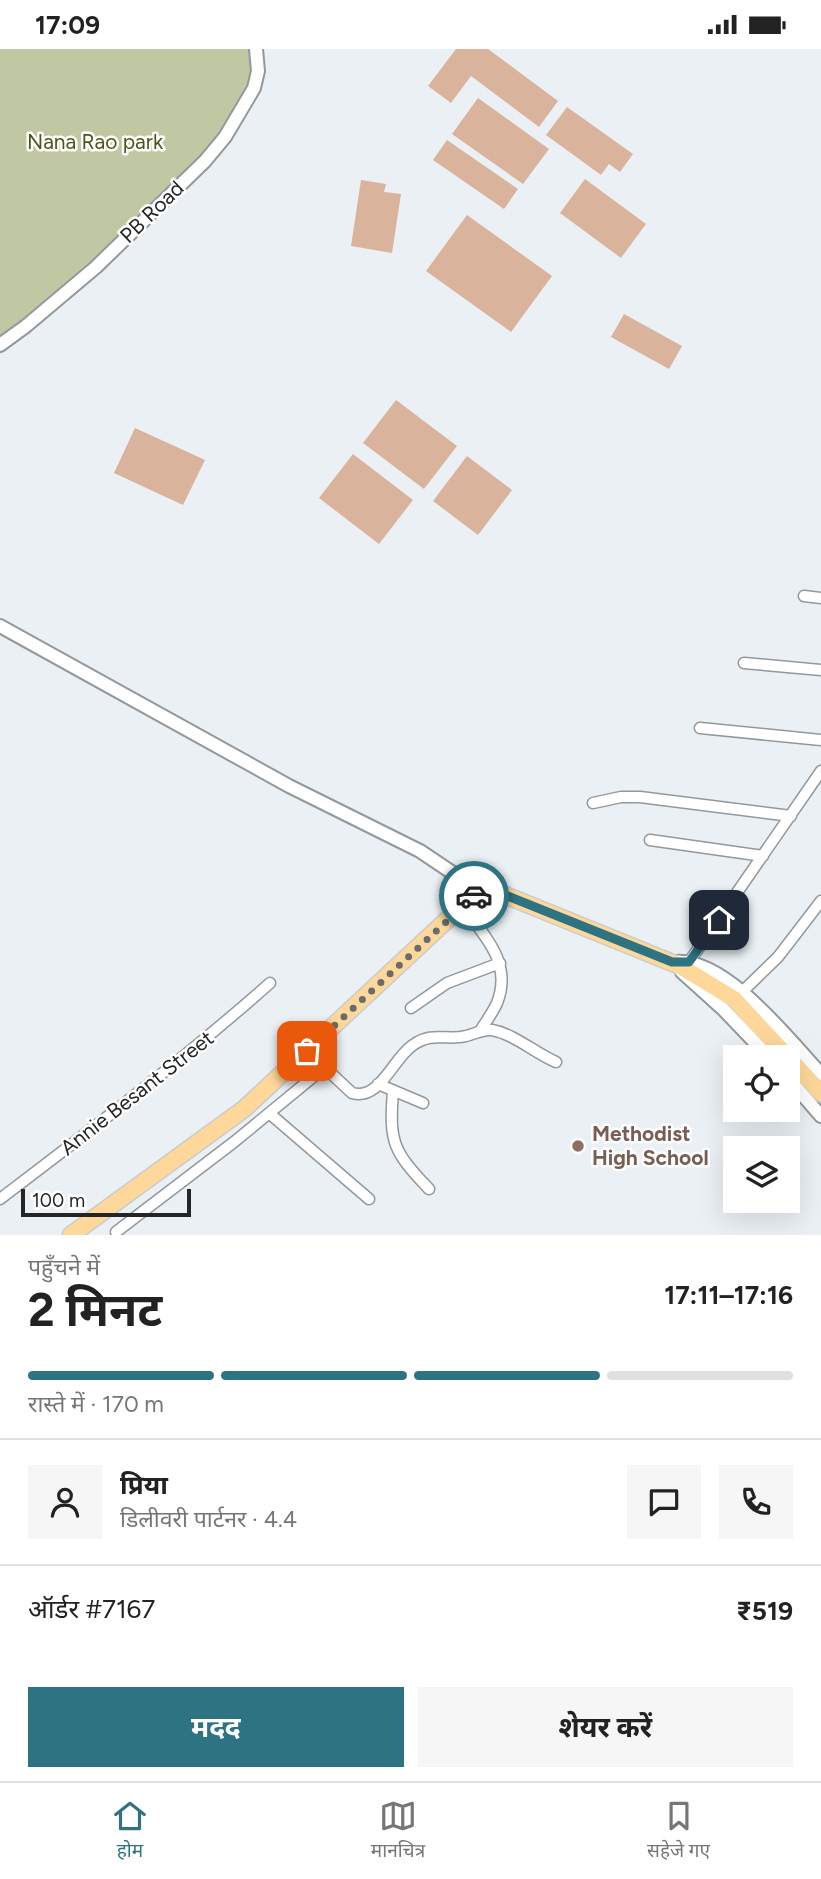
<!DOCTYPE html>
<html lang="hi">
<head>
<meta charset="utf-8">
<style>
  :root { --surface:#fff; --page:#f6f6f6; --text:#222; --muted:#767676; --line:#e0e0e0; --accent:#2e7382 }
  body { margin:0; font-family:Figtree,"Noto Sans Devanagari",sans-serif; background:var(--page); color:var(--text); height:100vh; display:flex; flex-direction:column; font-size:26px; white-space:nowrap }
  * { box-sizing:border-box; margin:0 }
  p { font-size:23px; color:var(--muted) }
  .icon { flex:none; width:38px; height:38px; fill:none; stroke:currentColor; stroke-width:2; stroke-linecap:round; stroke-linejoin:round }
  .map { position:relative; height:1186px; overflow:hidden }
  .details { display:flex; flex-direction:column; background:var(--surface); flex:1 }
  .details>* { flex:none }
  .controls { position:absolute; left:723px; top:996px; display:grid; gap:14px }
  .controls a { display:grid; place-items:center; width:77px; height:77px; border-radius:0px; background:var(--surface); box-shadow:0 7px 28px #0002; font-size:35px }
  .scale { position:absolute; left:21px; bottom:18px; width:170px; box-sizing:border-box; padding-left:7px; border:4px solid #242527; border-top:0; font-size:19px; line-height:24px; white-space:nowrap; color:#242527; -webkit-text-stroke:5px #fff; paint-order:stroke }
  .pin { position:absolute; display:grid; place-items:center; width:60px; height:60px; color:#fff; margin:-30px; border-radius:14px; box-shadow:0 4px 10px #0006 }
  .courier { position:absolute; display:grid; place-items:center; width:70px; height:70px; margin:-35px; border:5px solid #2e7382; border-radius:50%; background:#fff; color:#222; box-shadow:0 2px 9px #0007 }
  .summary em { font-style:normal; font-weight:700 }
  .summary div { display:flex; flex-direction:column-reverse }
  .summary { display:flex; align-items:center; justify-content:space-between; height:119px; padding:0 28px }
  h1 { font-size:46px; font-weight:700; line-height:52px }
  .bar { display:grid; grid-template-columns:repeat(4,1fr); gap:10px 7px; align-content:center; height:84px; padding:0 28px }
  .bar i { height:9px; border-radius:5px; background:var(--line) }
  .bar .active { background:var(--accent) }
  .bar p { grid-column:span 4 }
  .line { display:flex; align-items:center; gap:18px; padding:0 28px; border-top:2px solid var(--line) }
  .line div { flex:1 }
  .round { display:grid; place-items:center; flex:none; width:74px; height:74px; border-radius:0px; background:var(--page) }
  .cta { display:flex; gap:14px; margin-top:auto; padding:14px 28px }
  .cta a { flex:1; height:80px; border-radius:0px; background:var(--accent); color:#fff; font-size:28px; font-weight:700; line-height:80px; text-align:center }
  .cta a+a { background:var(--page); color:var(--text) }
  .status { display:flex; justify-content:space-between; align-items:center; height:49px; padding:0 35px; background:var(--surface); direction:ltr }
  .status svg { height:19px; fill:currentColor }
  .menu { display:flex; justify-content:space-around; align-items:center; height:98px; border-top:2px solid var(--line); background:var(--surface); font-size:19px; color:var(--muted) }
  .menu a { display:grid; justify-items:center; gap:4px }
  .menu .active { color:var(--accent) }
  .map>svg:first-child { display:block }
</style>
</head>
<body>
<div class="status"><b>17:09</b><svg viewBox="0 0 49 12"><path d="M0 12V9h3v3zM5 12V6h3v6zM10 12V3h3v9zM15 12V0h3v12zM26 1h20v11H26zM47 4h2v5h-2z"/></svg></div>
<div class="map">
<svg width="821" height="1186" viewBox="0 0 821 1186">
  <rect width="100%" height="100%" fill="#eaf0f4"/>
  <path fill="#bfc8a2" d="M0,0H252L261,33L184,138L0,294Z"/>
  <path fill="#dab39d" d="M456,0H488L558,52L539,78L471,27L451,54L428,37Z
    M478,49L549,100L523,135L452,85Z
    M567,58L633,105L620,123L609,115L601,126L546,86Z
    M447,91L518,140L504,160L433,111Z
    M585,130L646,175L621,209L560,164Z
    M361,131L386,135L384,143L401,145L392,204L351,197Z
    M467,166L552,227L511,283L426,222Z
    M624,265L682,297L669,320L611,288Z
    M396,351L457,397L424,440L363,394Z
    M135,379L205,411L183,456L114,424Z
    M353,405L413,451L379,495L319,449Z
    M467,407L512,441L478,486L433,452Z"/>
  <g fill="none" stroke-linecap="round" stroke-linejoin="round">
    <defs>
      <path id="minor" d="M804,547L821,549
        M744,614L821,621
        M700,679L821,691
        M593,754L621,748H640L791,767
        M650,791L763,807
        M462,857C484,886 513,914 497,954C493,963 486,973 480,982
        M689,913L821,722
        M742,943L778,908L821,852
        M411,959L447,934L500,914
        M307,1002L352,1044C380,1052 393,1009 413,996C433,982 446,992 466,987C475,985 482,980 492,981C514,985 535,1004 556,1013
        M378,1035L423,1054
        M393,1042C389,1094 393,1102 429,1140
        M269,1064L369,1150
        M0,1150C92,1080 183,1011 270,934
        M116,1183L234,1093L324,1019"/>
      <path id="tertiary" d="M0,296L26,277L96,218L205,112L225,88L254,39L258,22L256,0
        M0,577L289,737L420,802L481,843
        M676,913C726,909 789,991 821,1025
        M682,923L723,960L769,1008
        M788,1029L821,1067"/>
      <path id="primary" d="M71,1186L244,1060L462,857L481,843L500,844L680,917L734,950L821,1044"/>
    </defs>
    <use href="#minor" stroke="#93989b" stroke-width="13"/>
    <use href="#tertiary" stroke="#93989b" stroke-width="16"/>
    <use href="#primary" stroke="#cacbcb" stroke-width="19"/>
    <use href="#minor" stroke="#fff" stroke-width="10"/>
    <use href="#tertiary" stroke="#fff" stroke-width="12"/>
    <use href="#primary" stroke="#fed89a" stroke-width="16"/>
  </g>
  <g fill="none" stroke-linecap="round" stroke-linejoin="round">
    <path stroke="#696c6f" stroke-width="7" stroke-dasharray="0 12.6" d="M307,1002L474,847"/>
    <path stroke="#2e7382" stroke-width="9" d="M474,847L487,842L500,844L672,913H689L719,871"/>
  </g>
  <circle fill="#8d6e63" stroke="#fff" stroke-width="2.5" cx="578" cy="1097" r="7"/>
  <g text-anchor="middle" stroke-width="5" stroke-linejoin="round" paint-order="stroke">
    <g font-size="21" fill="#4c5619" stroke="#fff">
      <text x="95" y="100">Nana Rao park</text>
    </g>
    <g font-size="21" fill="#242527" stroke="#fff">
      <text transform="translate(152 163) rotate(-44)" y="7">PB Road</text>
      <text transform="translate(137 1044) rotate(-38)" y="7">Annie Besant Street</text>
    </g>
    <g font-size="21" font-weight="bold" fill="#785e54" stroke="#fff" text-anchor="start">
      <text x="592" y="1092">Methodist<tspan x="592" dy="24">High School</tspan></text>
    </g>
  </g>
</svg>
<div class="controls">
<a><svg class="icon" aria-label="locate" viewBox="0 0 24 24"><circle cx="12" cy="12" r="6"/><path d="M12 2v4M12 18v4M2 12h4M18 12h4"/></svg></a>
<a><svg class="icon" aria-label="layers" viewBox="0 0 24 24"><path d="M12 4l9 5-9 5-9-5zM3 14l9 5 9-5"/></svg></a>
</div>
<div class="scale">100 m</div>
<div class="pin" style="left:307px;top:1002px;background:#ea580c"><svg class="icon" aria-label="bag" viewBox="0 0 24 24"><path d="M5 8h14l-1 12H6zM9 8a3 3 0 0 1 6 0"/></svg></div>
<div class="pin" style="left:719px;top:871px;background:#1f2937"><svg class="icon" aria-label="home" viewBox="0 0 24 24"><path d="M3 11l9-7 9 7M6 9v11h12V9"/></svg></div>
<div class="courier" style="left:474px;top:847px"><svg class="icon" aria-label="car" viewBox="0 0 24 24"><path d="M5 17H2v-5l4-1 3-4h7l3 4 3 1v5h-3M9 17h6M6 11h13"/><circle cx="7" cy="17" r="2"/><circle cx="17" cy="17" r="2"/></svg></div>
</div>
<section class="details">
<div class="summary"><div><h1>2 मिनट</h1><p>पहुँचने में</p></div><em>17:11–17:16</em></div>
<div class="bar"><i class="active"></i><i class="active"></i><i class="active"></i><i></i><p>रास्ते में · 170 m</p></div>
<div class="line" style="height:126px"><a class="round"><svg class="icon" aria-label="person" viewBox="0 0 24 24"><circle cx="12" cy="8" r="4"/><path d="M4 21q1-7 8-7t8 7"/></svg></a><div><b>प्रिया</b><p>डिलीवरी पार्टनर · 4.4</p></div><a class="round"><svg class="icon" aria-label="chat" viewBox="0 0 24 24"><path d="M4 5h16v11H9l-5 4z"/></svg></a><a class="round"><svg class="icon" aria-label="phone" viewBox="0 0 24 24"><path d="M5 4h4l2 5-3 2q2 4 5 5l2-3 5 2v4C11 20 4 13 5 4z"/></svg></a></div>
<div class="line" style="height:91px"><div>ऑर्डर #7167</div><b>₹519</b></div>
<div class="cta"><a>मदद</a><a>शेयर करें</a></div>
</section>
<nav class="menu">
<a class="active"><svg class="icon" aria-label="home" viewBox="0 0 24 24"><path d="M3 11l9-7 9 7M6 9v11h12V9"/></svg>होम</a>
<a><svg class="icon" aria-label="map" viewBox="0 0 24 24"><path d="M3 6l6-2 6 2 6-2v14l-6 2-6-2-6 2zM9 4v14M15 6v14"/></svg>मानचित्र</a>
<a><svg class="icon" aria-label="saved" viewBox="0 0 24 24"><path d="M7 4h10v16l-5-4-5 4z"/></svg>सहेजे गए</a>
</nav>
</body>
</html>
